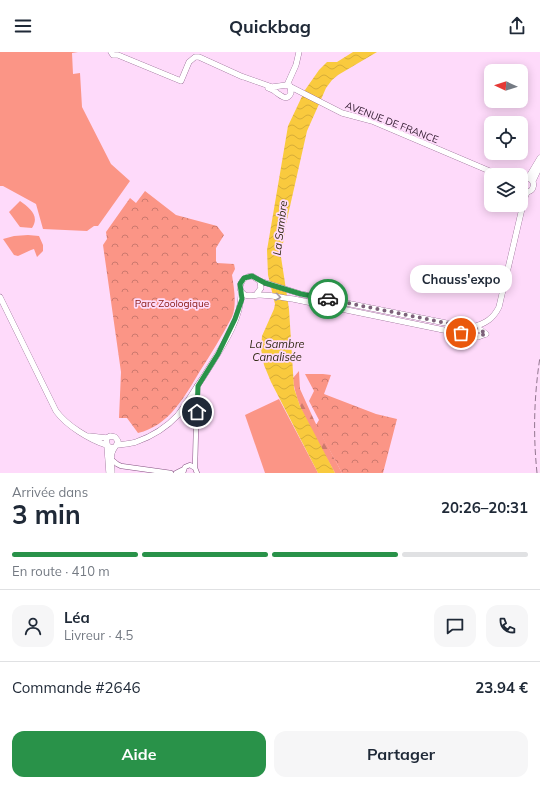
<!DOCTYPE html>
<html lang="fr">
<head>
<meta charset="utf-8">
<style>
  :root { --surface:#fff; --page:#f6f6f7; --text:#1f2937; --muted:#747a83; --line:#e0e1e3; --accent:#299249 }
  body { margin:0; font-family:Mulish,sans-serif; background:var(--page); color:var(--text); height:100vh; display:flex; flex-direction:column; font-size:15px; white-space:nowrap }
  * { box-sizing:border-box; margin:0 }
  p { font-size:13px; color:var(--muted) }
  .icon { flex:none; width:22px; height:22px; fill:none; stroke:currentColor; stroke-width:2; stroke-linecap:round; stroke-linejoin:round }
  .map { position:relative; height:421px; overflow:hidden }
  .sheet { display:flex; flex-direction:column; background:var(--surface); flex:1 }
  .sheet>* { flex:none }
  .needle { width:26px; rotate:274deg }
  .controls { position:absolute; left:484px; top:12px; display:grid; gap:8px }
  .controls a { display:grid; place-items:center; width:44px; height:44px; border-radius:8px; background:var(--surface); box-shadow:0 2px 10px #0003; font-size:20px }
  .pin { position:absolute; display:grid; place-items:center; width:34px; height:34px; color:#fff; margin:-17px; border:2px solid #fff; border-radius:50%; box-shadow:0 1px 4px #0007 }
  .courier { position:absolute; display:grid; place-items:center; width:40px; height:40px; margin:-20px; border:3px solid #299249; border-radius:50%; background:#fff; color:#222; box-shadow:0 1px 5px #0007 }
  .bubble { position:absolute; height:28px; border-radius:12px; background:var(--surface); box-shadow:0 2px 10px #0003; font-size:13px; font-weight:700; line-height:28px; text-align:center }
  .summary em { font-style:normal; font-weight:700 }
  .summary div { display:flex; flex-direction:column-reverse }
  .summary { display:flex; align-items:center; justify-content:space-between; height:68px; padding:0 12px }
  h1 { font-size:26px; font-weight:700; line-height:30px }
  .bar { display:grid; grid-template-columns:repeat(4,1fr); gap:6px 4px; align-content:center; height:48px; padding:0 12px }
  .bar i { height:5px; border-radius:3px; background:var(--line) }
  .bar .selected { background:var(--accent) }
  .bar p { grid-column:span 4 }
  .line { display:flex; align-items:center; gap:10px; padding:0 12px; border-top:1px solid var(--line) }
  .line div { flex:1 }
  .round { display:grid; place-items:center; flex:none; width:42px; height:42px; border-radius:12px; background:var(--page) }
  .button { display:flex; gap:8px; margin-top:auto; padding:8px 12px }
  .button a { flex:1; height:46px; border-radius:12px; background:var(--accent); color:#fff; font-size:16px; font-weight:700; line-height:46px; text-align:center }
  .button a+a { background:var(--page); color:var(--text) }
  header { display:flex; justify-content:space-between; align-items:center; height:52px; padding:0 12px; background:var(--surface); font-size:18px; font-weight:700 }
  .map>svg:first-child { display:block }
</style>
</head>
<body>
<header><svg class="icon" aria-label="menu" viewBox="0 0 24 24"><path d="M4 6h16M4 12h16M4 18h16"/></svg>Quickbag<svg class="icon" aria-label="share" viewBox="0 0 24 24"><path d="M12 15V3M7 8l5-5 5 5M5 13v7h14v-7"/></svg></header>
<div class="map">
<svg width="540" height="421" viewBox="0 0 540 421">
  <defs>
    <pattern id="forest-firs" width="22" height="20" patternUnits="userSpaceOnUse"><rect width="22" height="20" fill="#fb9586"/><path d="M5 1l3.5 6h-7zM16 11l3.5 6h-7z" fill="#cc796e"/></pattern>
    <pattern id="park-crowns" width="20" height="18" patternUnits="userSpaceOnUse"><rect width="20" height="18" fill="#fb9586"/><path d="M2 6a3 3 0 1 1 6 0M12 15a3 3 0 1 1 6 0" fill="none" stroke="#cc796e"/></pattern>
    <pattern id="water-waves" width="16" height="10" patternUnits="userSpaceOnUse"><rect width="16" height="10" fill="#f9ca3e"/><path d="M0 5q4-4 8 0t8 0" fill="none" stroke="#d6ad37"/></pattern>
  </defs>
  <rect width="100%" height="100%" fill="#fedafa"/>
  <path fill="#fb9586" d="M0,0H78L72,1L73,22L80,21L82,55L111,112L130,129L98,174H94L87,179L43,177L36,152L3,134H0Z
    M20,149C30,156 40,164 32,176L20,175L9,160Z
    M28,183L39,184L43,193V199L37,205L34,197L31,198L18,204L14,203L3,187L14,184Z
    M279,347L318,421H265L245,363Z"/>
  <path fill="url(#forest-firs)" d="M299,319L300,337L315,370L342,421H335C321,394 295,356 293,326Z"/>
  <path fill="url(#park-crowns)" d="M145,139L176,163L217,174L224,183L216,196V209L217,211L234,212L235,217L232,223C234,236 237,253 232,265C222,284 211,302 200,319C185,344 169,374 138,381L127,366H119L121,320L103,193L107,187L106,180L130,146L136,151Z
    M305,322H323L331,323L324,342L376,362L397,367L383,421H342L316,373L319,368L309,349L314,339Z"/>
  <path fill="url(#water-waves)" d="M353,0H377L338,23L332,28L326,36L319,52L307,79L286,172L281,205L289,257L294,336L300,354L335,421H318L271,330L264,313L261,297L262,284L274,257L275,252L268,223L267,198L288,74L305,38L319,18L327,10H337Z"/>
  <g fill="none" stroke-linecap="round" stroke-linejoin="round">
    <defs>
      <path id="tertiary" d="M184,356L197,360
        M111,407L117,412L121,414L171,421
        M195,416L197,334
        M176,421L184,417
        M183,421L185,415L190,413L195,416L197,421"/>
      <path id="secondary" d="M111,0L113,3H118L181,29L189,10L195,5H199L243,25
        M241,24L272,35L287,33L342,61L372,69L499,123
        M287,33L296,13L299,0
        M268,36C271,37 275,39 277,41C283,45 287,49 291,41L290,34
        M528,126L540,106
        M521,127C540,121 535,148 521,137
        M533,129L540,114
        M260,229L301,242L481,278L486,282
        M256,243L261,236L260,229L252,224C242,224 235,237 245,243C250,245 253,243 258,243C269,242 282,246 293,247L468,283L478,285L486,282
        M0,245L56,359C67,374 89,387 106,393
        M473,275C486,271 493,267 499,255L524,148L527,140
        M89,384L107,386
        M117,393C123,392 131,392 136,390C153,384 166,376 178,363C187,351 195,337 204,324C218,301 243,267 241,239
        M107,394L109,421
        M112,421C112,414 110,407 112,401C113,396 117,394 118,389L115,385L110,384L107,386L106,391L109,395L114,396"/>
    </defs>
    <use href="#tertiary" stroke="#845180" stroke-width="5.5"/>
    <use href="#secondary" stroke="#845180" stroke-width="6"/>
    <use href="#tertiary" stroke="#fff" stroke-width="4.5"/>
    <use href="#secondary" stroke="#fff" stroke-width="5.5"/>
    <path stroke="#937790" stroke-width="1" stroke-dasharray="6 3" stroke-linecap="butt" d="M537,421C533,382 534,344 540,305"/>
  </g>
  <defs><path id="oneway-chevron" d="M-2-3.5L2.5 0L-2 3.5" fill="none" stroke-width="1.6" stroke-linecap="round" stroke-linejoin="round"/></defs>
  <use stroke="#a59ba4" href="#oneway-chevron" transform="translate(278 245) rotate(8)"/>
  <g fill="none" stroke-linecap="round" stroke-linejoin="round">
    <path stroke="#7d627a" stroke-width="4" stroke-dasharray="0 7.2" d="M328,247L481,278L486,282L478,284L461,281"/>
    <path stroke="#299249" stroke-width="5" d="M197,360L198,334L218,302L235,267L242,247L240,232L244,226L252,224L265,231L301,242L328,247"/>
  </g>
  <g text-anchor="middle" stroke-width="3.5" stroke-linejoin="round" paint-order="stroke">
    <g font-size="10" fill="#372135" stroke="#fedafa">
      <text transform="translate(392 70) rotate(21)" y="4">AVENUE DE FRANCE</text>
    </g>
    <g font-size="10" fill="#87140d" stroke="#fedafa">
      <text x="172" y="255">Parc Zoologique</text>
    </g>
    <g font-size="11" font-style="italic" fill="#342c16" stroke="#fedafa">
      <text transform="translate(280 176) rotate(-83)" y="4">La Sambre</text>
      <text x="277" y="296">La Sambre<tspan x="277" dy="13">Canalisée</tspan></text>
    </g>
  </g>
</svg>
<div class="controls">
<a><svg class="needle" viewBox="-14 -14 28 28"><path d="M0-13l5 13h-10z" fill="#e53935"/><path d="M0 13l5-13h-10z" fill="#747a83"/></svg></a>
<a><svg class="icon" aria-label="locate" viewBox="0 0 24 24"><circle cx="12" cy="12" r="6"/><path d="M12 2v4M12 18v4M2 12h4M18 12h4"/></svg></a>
<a><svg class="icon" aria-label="layers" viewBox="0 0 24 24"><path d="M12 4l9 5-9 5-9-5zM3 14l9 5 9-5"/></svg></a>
</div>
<div class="pin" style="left:461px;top:281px;background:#ea580c"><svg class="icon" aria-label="bag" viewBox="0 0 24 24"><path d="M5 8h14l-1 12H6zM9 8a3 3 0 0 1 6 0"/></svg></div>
<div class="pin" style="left:197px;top:360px;background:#1f2937"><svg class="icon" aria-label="home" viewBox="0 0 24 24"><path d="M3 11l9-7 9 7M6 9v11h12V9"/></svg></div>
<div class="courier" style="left:328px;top:247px"><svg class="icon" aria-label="car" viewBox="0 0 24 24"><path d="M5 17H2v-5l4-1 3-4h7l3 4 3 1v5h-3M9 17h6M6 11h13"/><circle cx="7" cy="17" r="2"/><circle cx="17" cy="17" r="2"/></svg></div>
<div class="bubble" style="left:410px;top:213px;width:102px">Chauss'expo</div>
</div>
<section class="sheet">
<div class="summary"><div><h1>3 min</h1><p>Arrivée dans</p></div><em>20:26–20:31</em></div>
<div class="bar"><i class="selected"></i><i class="selected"></i><i class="selected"></i><i></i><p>En route · 410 m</p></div>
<div class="line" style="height:72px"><a class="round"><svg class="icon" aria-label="person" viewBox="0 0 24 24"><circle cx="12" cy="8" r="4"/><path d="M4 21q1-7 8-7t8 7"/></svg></a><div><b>Léa</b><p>Livreur · 4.5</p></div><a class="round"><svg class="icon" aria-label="chat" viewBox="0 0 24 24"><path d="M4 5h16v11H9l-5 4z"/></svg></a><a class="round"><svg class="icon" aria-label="phone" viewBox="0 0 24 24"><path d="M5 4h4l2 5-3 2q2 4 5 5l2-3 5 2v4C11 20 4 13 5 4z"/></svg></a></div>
<div class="line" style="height:52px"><div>Commande #2646</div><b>23.94 €</b></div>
<div class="button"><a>Aide</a><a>Partager</a></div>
</section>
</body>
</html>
